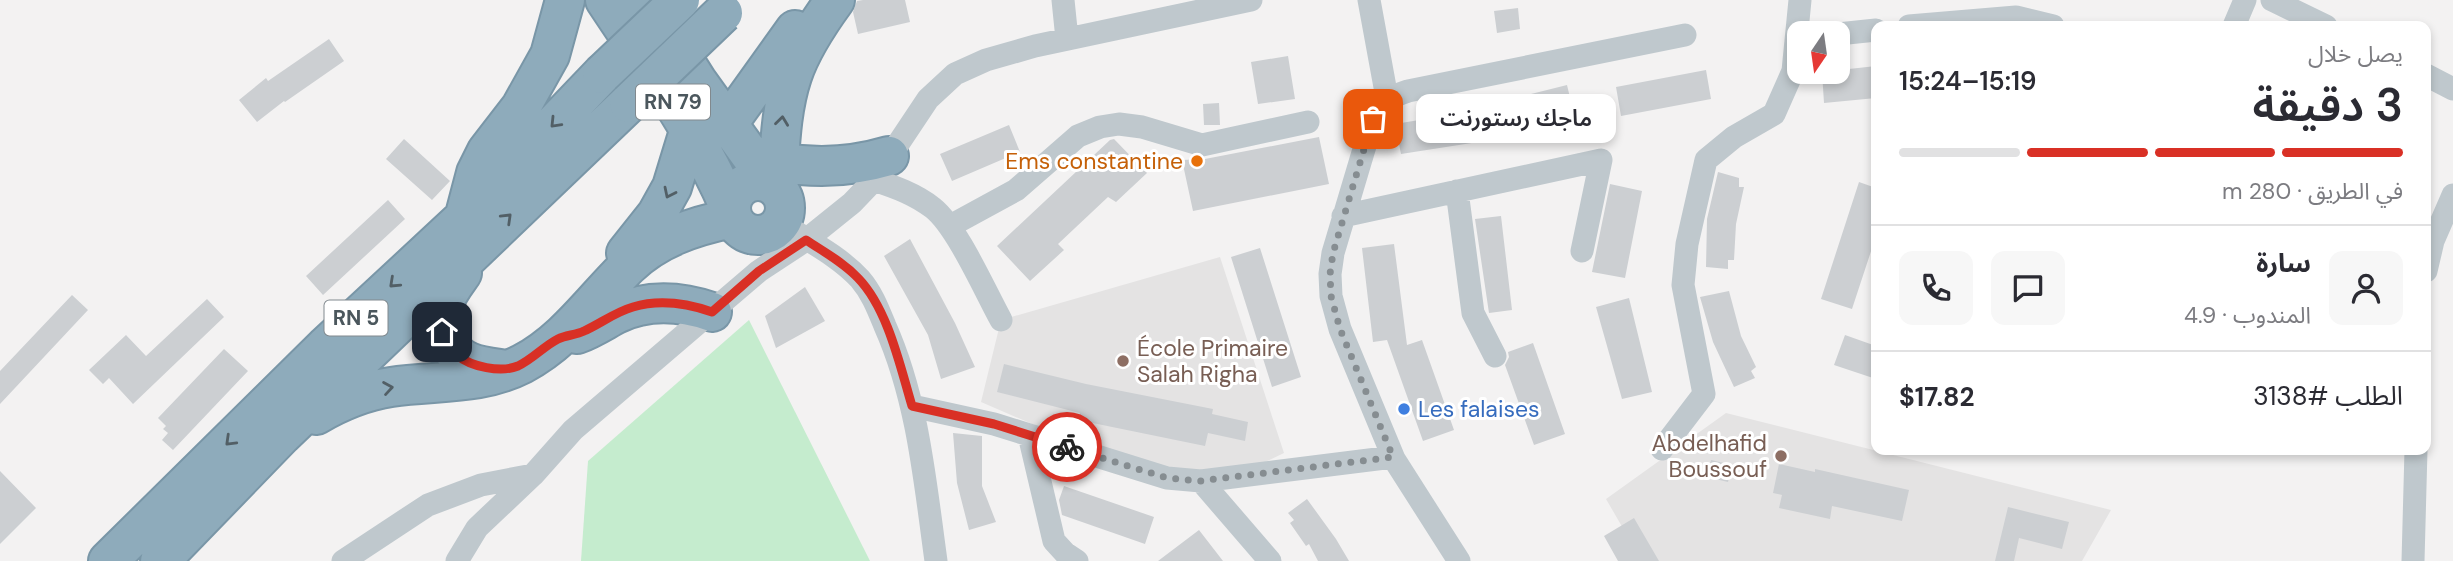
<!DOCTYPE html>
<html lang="ar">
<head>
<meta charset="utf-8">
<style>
  :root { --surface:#fff; --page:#f7f7f7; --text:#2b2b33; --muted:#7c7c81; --line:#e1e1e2; --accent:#d93025 }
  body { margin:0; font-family:"DM Sans","Noto Sans Arabic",sans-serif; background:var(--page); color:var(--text); direction:rtl; height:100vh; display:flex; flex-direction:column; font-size:26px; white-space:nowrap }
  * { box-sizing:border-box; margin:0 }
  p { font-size:23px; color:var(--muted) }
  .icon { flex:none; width:38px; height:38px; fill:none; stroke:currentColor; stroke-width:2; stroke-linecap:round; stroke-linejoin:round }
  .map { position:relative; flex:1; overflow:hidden; direction:ltr }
  .panel { position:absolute; left:1871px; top:21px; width:560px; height:434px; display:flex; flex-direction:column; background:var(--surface); border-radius:14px; box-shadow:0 4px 10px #0003; direction:rtl }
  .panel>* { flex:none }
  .needle { width:46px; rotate:193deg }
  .controls { position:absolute; left:1787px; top:21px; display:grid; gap:14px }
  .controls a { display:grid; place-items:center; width:63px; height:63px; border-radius:14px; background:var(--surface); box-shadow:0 4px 10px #0003; font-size:35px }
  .pin { position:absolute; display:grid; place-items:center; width:60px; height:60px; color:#fff; margin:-30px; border-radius:14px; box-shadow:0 4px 10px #0006 }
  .courier { position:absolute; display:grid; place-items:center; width:70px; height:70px; margin:-35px; border:5px solid #d93025; border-radius:50%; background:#fff; color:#222; box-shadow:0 2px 9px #0007 }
  .bubble { position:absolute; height:49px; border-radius:14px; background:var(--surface); box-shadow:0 4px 10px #0003; font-size:23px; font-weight:600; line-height:49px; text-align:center; direction:rtl }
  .overview em { font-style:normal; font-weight:600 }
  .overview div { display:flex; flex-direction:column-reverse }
  .overview { display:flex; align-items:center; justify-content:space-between; height:119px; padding:0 28px }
  h1 { font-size:46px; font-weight:600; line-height:52px }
  .bar { display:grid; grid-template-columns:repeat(4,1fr); gap:10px 7px; align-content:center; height:84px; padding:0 28px }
  .bar i { height:9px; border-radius:5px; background:var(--line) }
  .bar .selected { background:var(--accent) }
  .bar p { grid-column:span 4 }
  .line { display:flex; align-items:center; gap:18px; padding:0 28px; border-top:2px solid var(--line) }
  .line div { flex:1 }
  .round { display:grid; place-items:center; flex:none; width:74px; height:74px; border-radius:14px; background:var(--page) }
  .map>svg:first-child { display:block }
</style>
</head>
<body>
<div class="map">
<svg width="2453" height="561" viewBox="0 0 2453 561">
  <rect width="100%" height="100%" fill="#f3f2f2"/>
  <path fill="#e4e3e3" d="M1220,257L1284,453L1238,475L1141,471L981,402L1001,320Z
    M1726,413L2111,510L2082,561H1642L1606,499Z"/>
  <path fill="#c5ecce" d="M749,320L870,561H581L588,461Z"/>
  <path fill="#cccfd2" d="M863,0H905L910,22L858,34L853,12L857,1Z
    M1518,8L1520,29L1497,33L1494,11Z
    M329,39L344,61L285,102L284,101L257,122L239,100L266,78L268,81Z
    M1288,56L1295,99L1258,104L1251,62Z
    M1876,66V98L1824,103L1822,72Z
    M1706,70L1711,99L1621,116L1616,87Z
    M1567,85L1573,110L1529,121L1523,96Z
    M1219,103L1220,125H1204L1203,104Z
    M1486,109L1491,140L1401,154L1395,124Z
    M1009,125L1020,152L952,181L940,154Z
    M1319,137L1329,184L1193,211L1182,160L1205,159Z
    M404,139L450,181L432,200L386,159Z
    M1114,139L1147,173L1116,202L1108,197L1058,244L1064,250L1030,281L997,246L1110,140Z
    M1718,172L1739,178V187H1744L1736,224L1734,260H1728V269L1706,267L1707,219Z
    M1859,182L1876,188V236L1852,309L1821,299Z
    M1610,184L1642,191L1625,278L1592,272Z
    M388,200L405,219L323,295L306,276Z
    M1501,216L1512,310L1489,313L1475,219Z
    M910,239L955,323L975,367L941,379L928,335L884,256Z
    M1394,244L1407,345L1422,340L1454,430L1423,441L1387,340L1373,342L1362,248Z
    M1260,248L1301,377L1272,387L1231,257Z
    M805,287L825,321L776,348L765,316Z
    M1729,291L1741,336L1756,367L1751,371L1755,378L1734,387L1713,342L1700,297Z
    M72,295L88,310L0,404V371Z
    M1629,298L1652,392L1622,399L1596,307Z
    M207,299L224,317L133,404L109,378L103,384L89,370L126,335L146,356Z
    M1845,335L1876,346V379L1834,365Z
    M1533,343L1565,434L1534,445L1505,365L1509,357L1508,352Z
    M224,349L248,371L173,450L162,440L168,433L163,429L166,426L158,418Z
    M1004,364L1086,384L1213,409L1212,414L1248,422L1245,441L1208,433L1205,446L1078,420L1080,413L997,392Z
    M953,433L982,436V486L996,522L969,530L957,483Z
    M1711,460L1732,465L1728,482L1707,477Z
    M1779,464L1815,472V469L1909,490L1902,521L1832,506L1830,519L1779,508L1782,495L1773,493Z
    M0,471L36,508L0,544Z
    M1064,486L1154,517L1145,544L1062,515L1059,500Z
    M1307,499L1336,539L1349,561H1318L1309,544L1306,546L1290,523L1294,520L1288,513Z
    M2008,507L2069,522L2062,549L2019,538L2014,561H1995Z
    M1634,518L1659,561H1618L1604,536Z
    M1199,530L1223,561H1158Z"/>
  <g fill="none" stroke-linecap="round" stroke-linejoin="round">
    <defs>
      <path id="highway" d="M605,0C650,68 699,135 731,211
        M646,0L697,81L771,184
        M727,125L795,30
        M779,162C817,169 852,167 889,156
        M731 208a27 27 0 1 1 54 0a27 27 0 1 1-54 0Z
        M777,189C780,151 780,112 792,76C801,49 819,22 835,0
        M466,211L476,173L487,151L521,107L550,55L565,0
        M626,253L657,214L672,187L690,128
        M462,273C455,283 446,294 443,306C437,328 448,353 469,362C480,367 494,368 507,370
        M577,334C591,329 603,321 616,314C647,299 680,301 712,312
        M316,415C340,401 365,391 391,387C436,380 479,386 522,364C566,341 593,300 628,266C657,238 694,226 733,218
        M108,561L325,347L465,217L602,74
        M160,561L282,435L629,103"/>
    </defs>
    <use href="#highway" stroke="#7996a7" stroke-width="42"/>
    <path stroke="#bfc8cd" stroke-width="23" d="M1063,0L1067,39
      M1369,0L1387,98
      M2272,0L2326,26
      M1909,26L2016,17L2053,26
      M2234,26L2245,0
      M1838,34L1876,30
      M2426,75L2453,89
      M874,180C895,187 915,194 933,208C957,227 985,291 1001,320
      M1457,191L1473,313L1495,356
      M1343,216L1601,160L1582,251
      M781,223C807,240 839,256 860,279C872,293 878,309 885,326C918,400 925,482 936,561
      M950,226L1016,190L1078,136L1100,127L1119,124L1142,127L1202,145L1308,122
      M2426,271L2433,241L2453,195
      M912,406L994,424L1167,478L1201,481L1393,457
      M1029,435L1054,541L1065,553L1077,561
      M1662,449L1704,394L1683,285L1687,244L1706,160L1734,137L1774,114L1793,71L1800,0
      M1201,481L1270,561
      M343,561L428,505L481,485L533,475
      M457,561L477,528L533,475L573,430L759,271L806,240L852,203L874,180L928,99L955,74L986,60L1035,46L1251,0
      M1459,561L1394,459L1340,329L1331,296L1330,274L1333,253L1373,119C1381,102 1390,97 1408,91L1685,35
      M2413,561L2416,450"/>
    <use href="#highway" stroke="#8eabbb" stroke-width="38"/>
    <defs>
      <path id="highway-bridge" d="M602,74L680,0
        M629,103L723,13"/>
    </defs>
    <use href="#highway-bridge" stroke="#7996a7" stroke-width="42" stroke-linecap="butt"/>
    <use href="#highway-bridge" stroke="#8eabbb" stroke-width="38"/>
  </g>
  <defs><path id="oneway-chevron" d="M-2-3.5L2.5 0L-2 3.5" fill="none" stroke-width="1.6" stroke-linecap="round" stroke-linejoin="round" transform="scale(1.75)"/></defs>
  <g stroke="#525f66">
    <use href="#oneway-chevron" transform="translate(782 121) rotate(-83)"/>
    <use href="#oneway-chevron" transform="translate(555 123) rotate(134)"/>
    <use href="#oneway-chevron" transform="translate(669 193) rotate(116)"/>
    <use href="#oneway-chevron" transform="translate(507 218) rotate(-44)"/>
    <use href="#oneway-chevron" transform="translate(394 283) rotate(137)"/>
    <use href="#oneway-chevron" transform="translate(388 388) rotate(-9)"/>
    <use href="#oneway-chevron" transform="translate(230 441) rotate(136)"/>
  </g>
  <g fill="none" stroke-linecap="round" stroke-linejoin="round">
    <path stroke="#868d91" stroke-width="7" stroke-dasharray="0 12.6" d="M1067,447L1167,478L1200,481L1393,457L1340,329L1331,296L1330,274L1333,253L1373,119"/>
    <path stroke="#d93025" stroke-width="9" d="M442,332C446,340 450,348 457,355C471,367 501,373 518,366C533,359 544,346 558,339C566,335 576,335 584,331C600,324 615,312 633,307C660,299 686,303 712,312L759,271L806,240C824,252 843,262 858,278C888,309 900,366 912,406L994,424L1067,447"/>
  </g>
  <circle fill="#e8710a" stroke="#fff" stroke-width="2.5" cx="1197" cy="161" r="7"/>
  <g fill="#8d6e63" stroke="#fff" stroke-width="2.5">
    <circle cx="1123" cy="361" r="7"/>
    <circle cx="1781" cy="456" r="7"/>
  </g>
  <circle fill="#3f7fe0" stroke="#fff" stroke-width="2.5" cx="1404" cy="409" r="7"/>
  <g text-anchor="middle" stroke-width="6" stroke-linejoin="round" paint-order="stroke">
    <g fill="#fff" stroke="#81898e" stroke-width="2">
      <rect x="636" y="84.5" width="74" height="35" rx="5"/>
      <rect x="324.5" y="300.5" width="63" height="35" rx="5"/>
    </g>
    <g font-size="21" font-weight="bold" fill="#4b575d">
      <text x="673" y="109">RN 79</text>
      <text x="356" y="325">RN 5</text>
    </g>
    <g font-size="23" fill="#c56008" stroke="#fff" text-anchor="end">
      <text x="1183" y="169">Ems constantine</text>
    </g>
    <g font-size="23" fill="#785e54" stroke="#fff" text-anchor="start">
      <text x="1137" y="356">École Primaire<tspan x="1137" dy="26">Salah Righa</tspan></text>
      <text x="1767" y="451" text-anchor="end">Abdelhafid<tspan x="1767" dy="26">Boussouf</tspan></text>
    </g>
    <g font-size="23" fill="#366cbe" stroke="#fff" text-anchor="start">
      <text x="1418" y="417">Les falaises</text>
    </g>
  </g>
</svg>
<div class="controls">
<a><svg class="needle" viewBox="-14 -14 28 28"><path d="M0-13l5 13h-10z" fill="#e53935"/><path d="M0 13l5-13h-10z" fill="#7c7c81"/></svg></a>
</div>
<div class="pin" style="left:1373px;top:119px;background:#ea580c"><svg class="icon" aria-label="bag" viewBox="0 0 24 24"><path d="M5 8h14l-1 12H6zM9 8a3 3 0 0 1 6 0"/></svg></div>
<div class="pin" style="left:442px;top:332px;background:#1f2937"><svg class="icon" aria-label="home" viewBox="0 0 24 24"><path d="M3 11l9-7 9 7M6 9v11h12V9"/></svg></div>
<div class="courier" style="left:1067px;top:447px"><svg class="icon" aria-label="bike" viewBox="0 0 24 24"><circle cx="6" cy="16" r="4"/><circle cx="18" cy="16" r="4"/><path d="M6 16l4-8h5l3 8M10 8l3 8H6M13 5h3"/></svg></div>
<div class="bubble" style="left:1416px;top:94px;width:200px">ماجك رستورنت</div>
<section class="panel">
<div class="overview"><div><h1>3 دقيقة</h1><p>يصل خلال</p></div><em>15:19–15:24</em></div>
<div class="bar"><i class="selected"></i><i class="selected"></i><i class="selected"></i><i></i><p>في الطريق · 280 m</p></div>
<div class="line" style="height:126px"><a class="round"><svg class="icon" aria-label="person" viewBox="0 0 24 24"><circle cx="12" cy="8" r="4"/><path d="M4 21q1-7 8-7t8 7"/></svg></a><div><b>سارة</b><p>المندوب · 4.9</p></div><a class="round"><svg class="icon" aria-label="chat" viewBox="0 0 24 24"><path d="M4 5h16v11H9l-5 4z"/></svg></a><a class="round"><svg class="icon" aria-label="phone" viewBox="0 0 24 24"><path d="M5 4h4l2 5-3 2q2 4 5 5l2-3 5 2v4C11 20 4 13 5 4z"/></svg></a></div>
<div class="line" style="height:91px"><div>الطلب #3138</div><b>$17.82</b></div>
</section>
</div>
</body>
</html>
